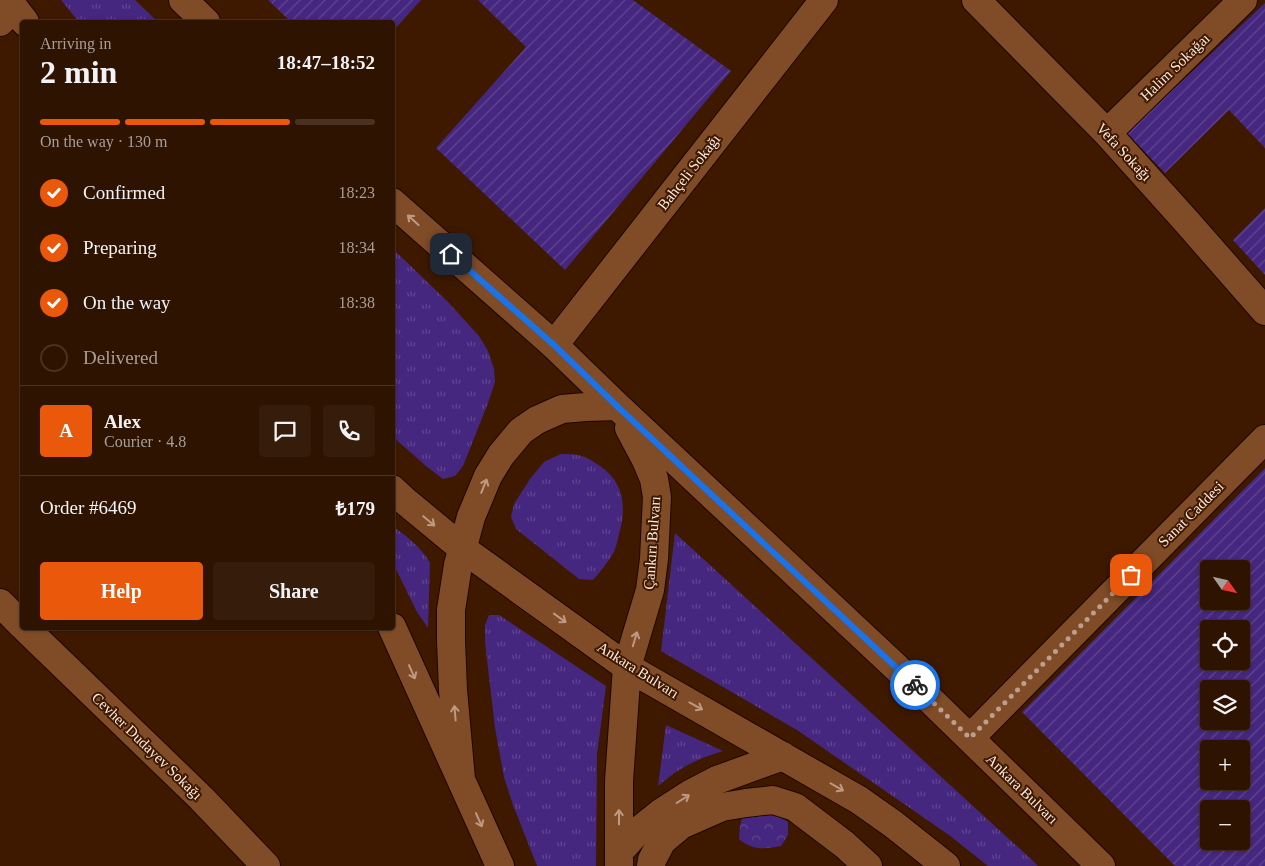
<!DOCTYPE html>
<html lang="en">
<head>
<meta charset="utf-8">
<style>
  :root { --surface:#2e1300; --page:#361c0a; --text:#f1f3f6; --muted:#a79e99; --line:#493222; --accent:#ea580c }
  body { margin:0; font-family:Georgia,serif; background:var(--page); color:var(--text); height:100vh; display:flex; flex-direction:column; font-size:19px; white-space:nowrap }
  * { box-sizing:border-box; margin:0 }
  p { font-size:16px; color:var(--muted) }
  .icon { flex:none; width:28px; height:28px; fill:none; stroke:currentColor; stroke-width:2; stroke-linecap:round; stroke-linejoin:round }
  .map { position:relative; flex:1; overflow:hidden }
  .side { position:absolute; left:20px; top:20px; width:375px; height:610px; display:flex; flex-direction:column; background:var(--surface); border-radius:5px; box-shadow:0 1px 4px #0004,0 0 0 1px var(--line) }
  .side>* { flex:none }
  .needle { width:32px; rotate:124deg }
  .tools { position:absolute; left:1200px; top:560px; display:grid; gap:10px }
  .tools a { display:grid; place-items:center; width:50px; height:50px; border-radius:5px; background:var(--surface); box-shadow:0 1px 4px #0004,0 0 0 1px var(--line); font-size:25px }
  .pin { position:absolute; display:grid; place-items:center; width:42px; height:42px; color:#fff; margin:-21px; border-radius:10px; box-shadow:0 2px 8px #0006 }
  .courier { position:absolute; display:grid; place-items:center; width:50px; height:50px; margin:-25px; border:4px solid #1a73e8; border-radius:50%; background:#fff; color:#222; box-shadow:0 1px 6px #0007 }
  .headline em { font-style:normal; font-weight:700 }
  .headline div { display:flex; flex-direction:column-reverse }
  .headline { display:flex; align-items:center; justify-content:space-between; height:85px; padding:0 20px }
  h1 { font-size:32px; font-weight:700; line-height:38px }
  .bar { display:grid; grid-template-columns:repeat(4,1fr); gap:8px 5px; align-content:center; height:60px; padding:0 20px }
  .bar i { height:6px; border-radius:4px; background:var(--line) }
  .bar .on { background:var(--accent) }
  .bar p { grid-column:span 4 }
  .line { display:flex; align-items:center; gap:12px; padding:0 20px; border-top:1px solid var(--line) }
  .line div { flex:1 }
  .round { display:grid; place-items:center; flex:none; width:52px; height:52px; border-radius:5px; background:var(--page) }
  ol { padding:0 20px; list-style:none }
  li { display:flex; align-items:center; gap:15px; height:55px }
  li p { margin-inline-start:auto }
  li .icon { padding:5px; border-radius:50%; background:var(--accent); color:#fff; stroke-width:4 }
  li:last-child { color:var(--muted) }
  li i { width:28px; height:28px; border:2px solid var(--line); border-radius:50% }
  .primary-button { display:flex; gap:10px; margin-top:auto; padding:10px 20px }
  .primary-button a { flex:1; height:58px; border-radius:5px; background:var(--accent); color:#fff; font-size:20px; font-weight:700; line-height:58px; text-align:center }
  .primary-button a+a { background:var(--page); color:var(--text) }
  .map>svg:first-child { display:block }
</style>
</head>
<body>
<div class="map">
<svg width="1265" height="866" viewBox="0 0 1265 866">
  <defs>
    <pattern id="grass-tufts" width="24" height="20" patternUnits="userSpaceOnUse" patternTransform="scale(1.25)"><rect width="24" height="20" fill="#45277f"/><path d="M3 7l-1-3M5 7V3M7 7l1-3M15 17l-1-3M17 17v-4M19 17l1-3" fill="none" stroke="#614691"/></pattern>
    <pattern id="forest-crowns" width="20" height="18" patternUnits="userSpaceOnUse" patternTransform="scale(1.25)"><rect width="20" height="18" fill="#45277f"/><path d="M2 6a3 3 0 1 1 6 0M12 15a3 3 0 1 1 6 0" fill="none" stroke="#614691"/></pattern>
    <pattern id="garden-furrows" width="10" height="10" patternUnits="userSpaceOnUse" patternTransform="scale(1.25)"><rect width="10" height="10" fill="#45277f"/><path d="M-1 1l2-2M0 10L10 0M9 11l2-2" fill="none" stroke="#614691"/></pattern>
  </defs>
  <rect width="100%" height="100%" fill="#3e1900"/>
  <path fill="url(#grass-tufts)" d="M61,0H135L158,22H79Z
    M392,248L448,302L479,336L488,351L494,369L495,382L488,403L463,466L455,476L443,479L426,466L393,437Z
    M561,454C579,454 584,455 600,466C624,482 627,508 619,534C618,540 616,546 614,552C608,562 601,571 593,580L579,579L516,529L511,517L514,504L530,479L544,462Z
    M393,526C407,537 422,548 430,563L428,628L417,612L393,563Z
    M675,533L1032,860L1038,866H988L949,835L797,730L661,651Z
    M489,615H499L606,686L597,754L596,866H537L513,805L504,777L495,728L485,642V625Z
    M666,725L723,751C698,758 677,769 658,786Z"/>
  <path fill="url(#forest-crowns)" d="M759,808L778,816L788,822V835L781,846C763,849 754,851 739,839L740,826L743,814Z"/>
  <path fill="url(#garden-furrows)" fill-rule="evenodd" d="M268,0H421L393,31L392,22H291Z
    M478,0H633L731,71L565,270L436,148L526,47Z
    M1265,3V148L1229,110L1165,173L1127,133Z
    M1265,208V275L1233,240Z
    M1265,468V866H1175L1022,712ZM1209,569H1241V601H1209ZM1209,629H1241V661H1209ZM1209,689H1241V721H1209ZM1209,749H1241V781H1209ZM1209,809H1241V841H1209Z"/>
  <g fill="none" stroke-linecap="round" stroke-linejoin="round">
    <defs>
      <path id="street" d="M976,0L1107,133L1187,222L1265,311
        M0,22L14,8
        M1107,133L1243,0
        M554,345L824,0
        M0,603L22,625
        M25,628L201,798L266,866
        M970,738L1265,439
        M651,866L652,860L662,841L681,825L722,807L746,803L773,800L795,807L845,845L868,866"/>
      <path id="secondary" d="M8,0L25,22
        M183,0L206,22
        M392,202L554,345L617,406L915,685L1101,866
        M392,489L405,501L463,549L627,667L859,800L893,824L946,866
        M392,627L500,866
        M461,779L453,690L451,640V610L458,565L471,517L488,476L501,455L521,431L537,420L562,409L586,407L617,406
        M619,852L637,832L662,812L690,794L717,780L783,756
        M619,866V781L627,667L650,590L654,559L657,497L654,479L646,460L629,428"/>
    </defs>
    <use href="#street" stroke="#1e0600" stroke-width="30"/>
    <use href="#secondary" stroke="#1e0600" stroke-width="30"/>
    <use href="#street" stroke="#804c28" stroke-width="28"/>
    <use href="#secondary" stroke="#804c28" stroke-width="28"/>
  </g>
  <defs><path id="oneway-shaft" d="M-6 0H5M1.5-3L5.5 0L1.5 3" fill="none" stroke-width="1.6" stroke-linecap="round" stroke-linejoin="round" transform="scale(1.25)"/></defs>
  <g stroke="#be9a83">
    <use href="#oneway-shaft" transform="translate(413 220) rotate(-138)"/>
    <use href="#oneway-shaft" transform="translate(484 486) rotate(-68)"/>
    <use href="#oneway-shaft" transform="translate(429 521) rotate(40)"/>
    <use href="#oneway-shaft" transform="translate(560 618) rotate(36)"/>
    <use href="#oneway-shaft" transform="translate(635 639) rotate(-73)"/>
    <use href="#oneway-shaft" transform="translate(412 672) rotate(66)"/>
    <use href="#oneway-shaft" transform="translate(696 706) rotate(29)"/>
    <use href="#oneway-shaft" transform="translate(455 713) rotate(-95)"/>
    <use href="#oneway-shaft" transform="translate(837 787) rotate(30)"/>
    <use href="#oneway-shaft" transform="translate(683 799) rotate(-32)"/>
    <use href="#oneway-shaft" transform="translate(619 817) rotate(-90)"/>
    <use href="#oneway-shaft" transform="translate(479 820) rotate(66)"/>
  </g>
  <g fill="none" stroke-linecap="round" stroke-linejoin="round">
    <path stroke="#baa090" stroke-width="5" stroke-dasharray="0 9" d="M915,685L970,738L1131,575"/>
    <path stroke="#1a73e8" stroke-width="6" d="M451,254L554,345L617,406L915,685"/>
  </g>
  <g text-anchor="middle" stroke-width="4" stroke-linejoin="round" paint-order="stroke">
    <g font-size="15" fill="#fce9de" stroke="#3e1900">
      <text transform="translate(1175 67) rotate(-44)" y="5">Halim Sokağaı</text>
      <text transform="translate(1124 152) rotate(47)" y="5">Vefa Sokağı</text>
      <text transform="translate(689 172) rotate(-52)" y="5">Bahçeli Sokağı</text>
      <text transform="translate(1191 514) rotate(-45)" y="5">Sanat Caddesi</text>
      <text transform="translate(652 543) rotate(-86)" y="5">Çankırı Bulvarı</text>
      <text transform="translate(638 670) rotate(32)" y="5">Ankara Bulvarı</text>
      <text transform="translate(147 746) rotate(44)" y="5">Cevher Dudayev Sokağı</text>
      <text transform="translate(1022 789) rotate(44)" y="5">Ankara Bulvarı</text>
    </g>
  </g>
</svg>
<div class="tools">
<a><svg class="needle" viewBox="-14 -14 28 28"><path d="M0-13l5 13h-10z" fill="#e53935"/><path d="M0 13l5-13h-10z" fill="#a79e99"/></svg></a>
<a><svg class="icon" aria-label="locate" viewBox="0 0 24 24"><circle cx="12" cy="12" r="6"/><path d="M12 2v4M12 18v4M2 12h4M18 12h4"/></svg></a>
<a><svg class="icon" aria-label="layers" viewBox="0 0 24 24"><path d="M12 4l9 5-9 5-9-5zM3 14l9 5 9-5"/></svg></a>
<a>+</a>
<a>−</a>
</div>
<div class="pin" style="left:1131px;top:575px;background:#ea580c"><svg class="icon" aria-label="bag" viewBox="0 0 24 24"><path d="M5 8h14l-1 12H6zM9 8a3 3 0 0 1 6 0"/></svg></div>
<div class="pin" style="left:451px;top:254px;background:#1f2937"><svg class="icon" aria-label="home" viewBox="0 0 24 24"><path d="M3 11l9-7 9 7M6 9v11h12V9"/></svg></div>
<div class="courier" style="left:915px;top:685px"><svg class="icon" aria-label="bike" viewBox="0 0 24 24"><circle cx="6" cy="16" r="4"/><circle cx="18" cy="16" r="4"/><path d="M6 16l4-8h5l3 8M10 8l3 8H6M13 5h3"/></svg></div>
<section class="side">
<div class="headline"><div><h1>2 min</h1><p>Arriving in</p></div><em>18:47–18:52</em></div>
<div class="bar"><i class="on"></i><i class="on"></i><i class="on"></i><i></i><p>On the way · 130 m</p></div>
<ol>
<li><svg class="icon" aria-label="check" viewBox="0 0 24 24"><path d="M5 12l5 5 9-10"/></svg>Confirmed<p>18:23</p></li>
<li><svg class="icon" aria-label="check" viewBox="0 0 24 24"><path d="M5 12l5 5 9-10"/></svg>Preparing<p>18:34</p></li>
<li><svg class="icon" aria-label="check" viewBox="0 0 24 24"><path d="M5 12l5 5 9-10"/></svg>On the way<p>18:38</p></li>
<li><i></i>Delivered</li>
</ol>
<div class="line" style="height:90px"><b class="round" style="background:var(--accent);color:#fff">A</b><div><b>Alex</b><p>Courier · 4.8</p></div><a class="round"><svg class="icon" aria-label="chat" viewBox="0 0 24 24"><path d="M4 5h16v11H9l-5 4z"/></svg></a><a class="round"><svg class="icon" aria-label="phone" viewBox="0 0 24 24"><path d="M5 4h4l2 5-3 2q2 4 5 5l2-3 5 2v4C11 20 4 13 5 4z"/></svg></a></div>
<div class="line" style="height:65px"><div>Order #6469</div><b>₺179</b></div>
<div class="primary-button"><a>Help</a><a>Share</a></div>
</section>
</div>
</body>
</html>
